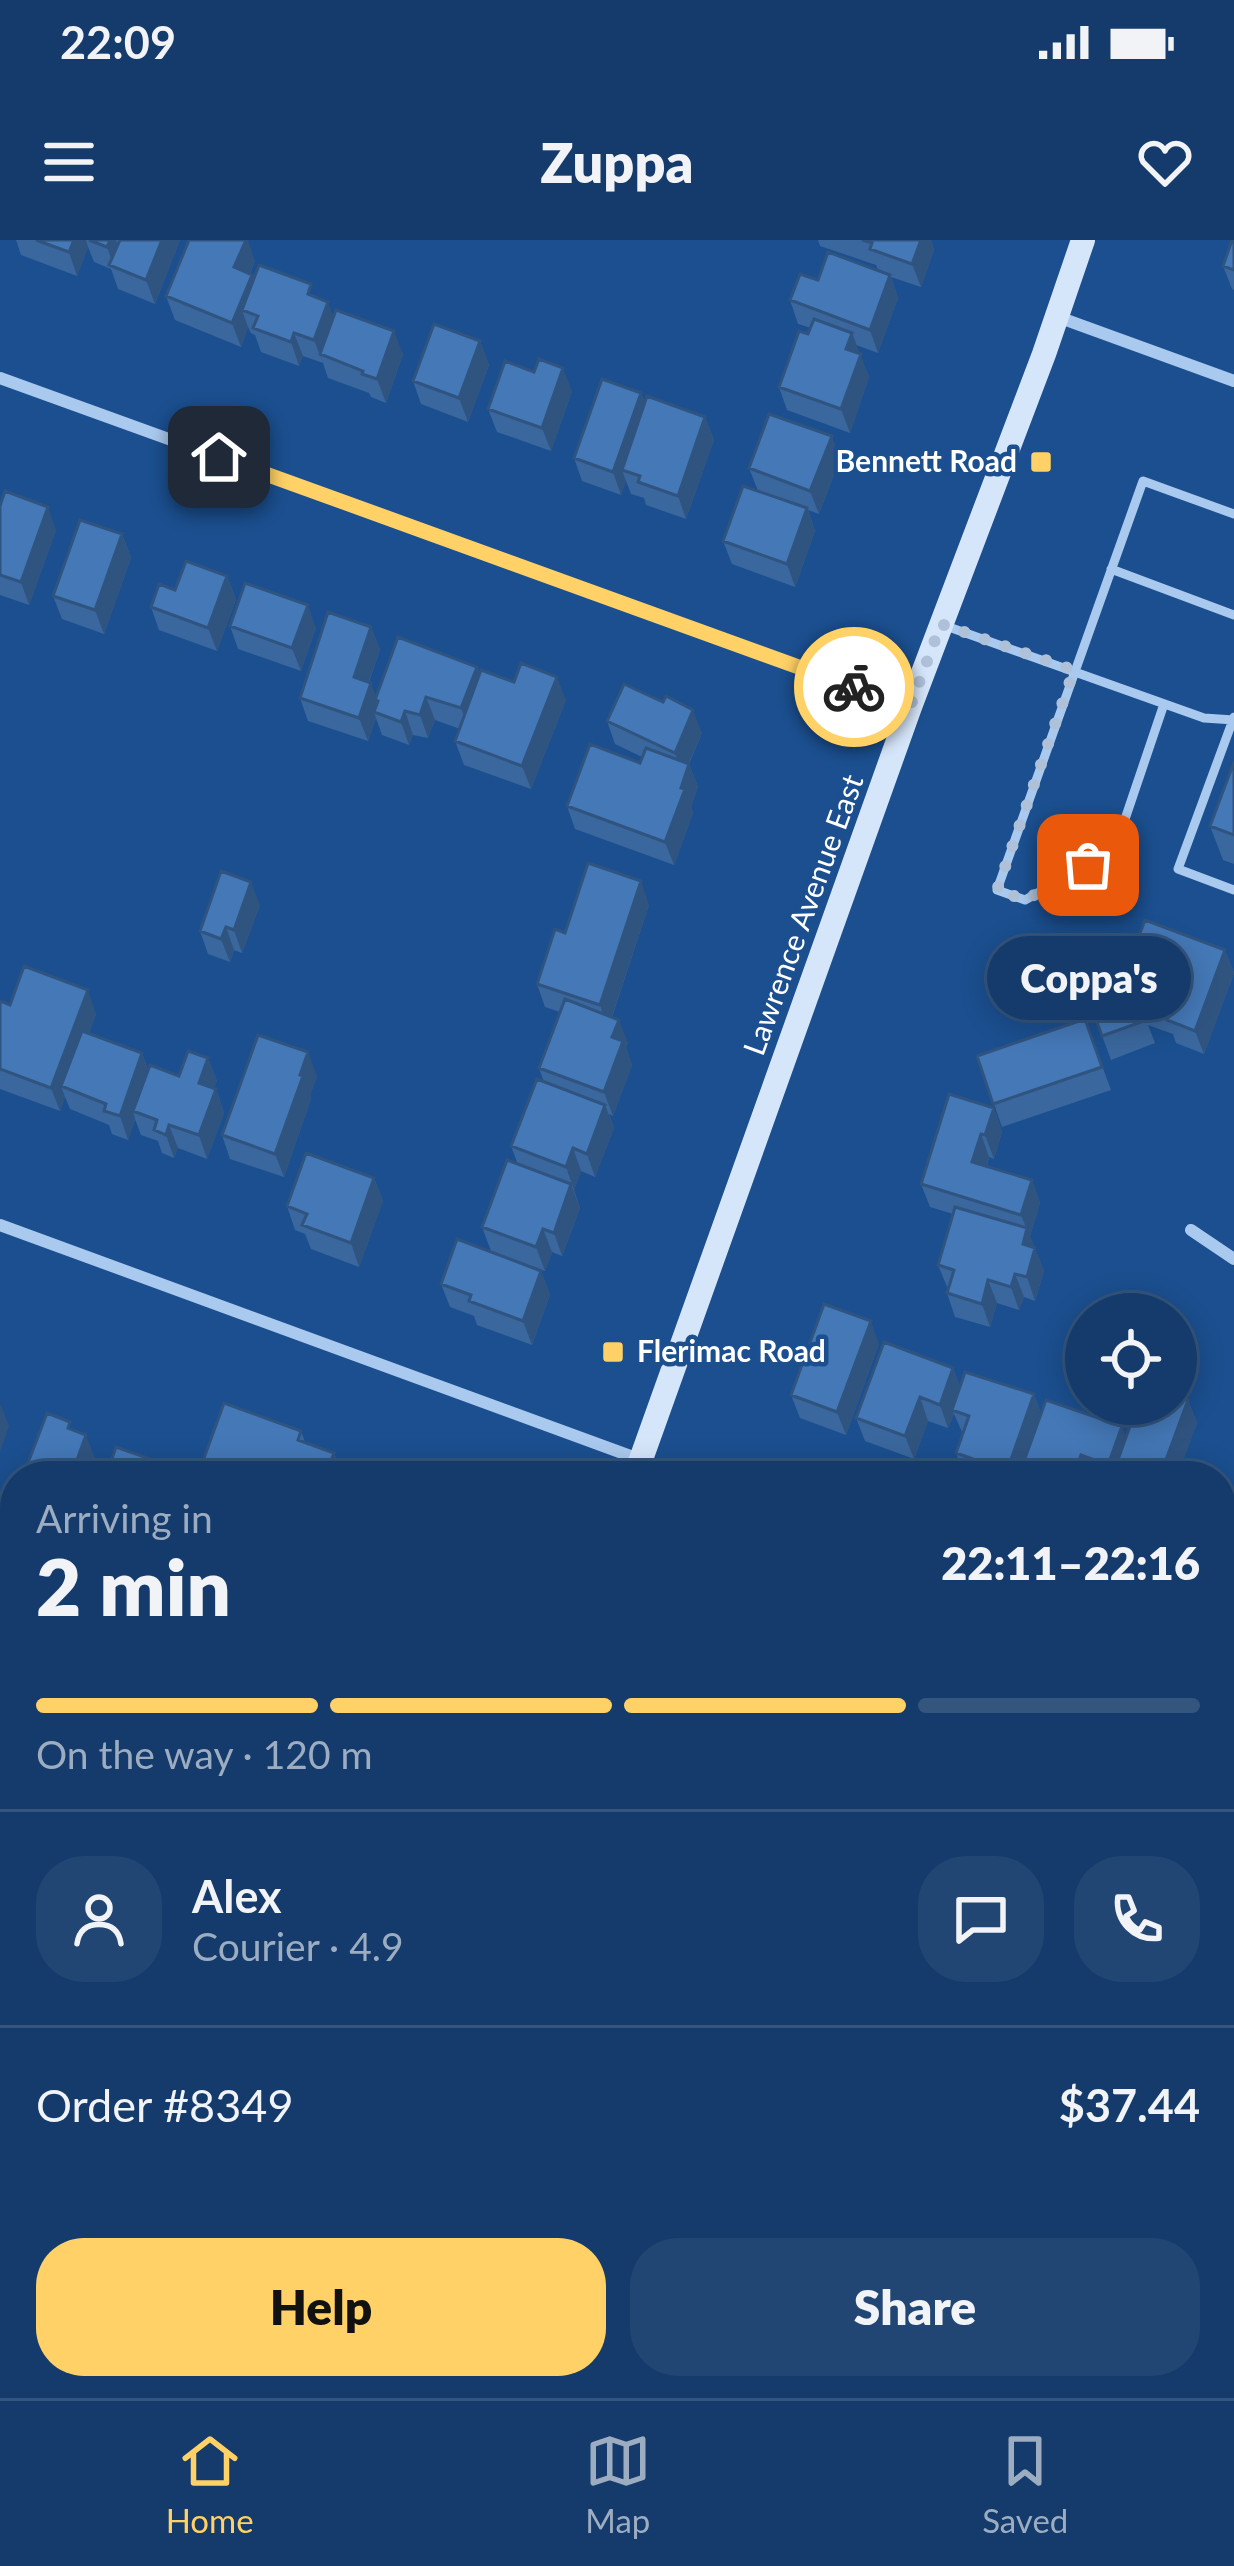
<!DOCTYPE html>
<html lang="en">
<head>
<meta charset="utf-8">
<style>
  :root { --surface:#143b6b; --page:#214673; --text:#f1f3f6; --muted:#9dadc1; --line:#33557e; --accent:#ffd166 }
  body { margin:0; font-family:Lato,sans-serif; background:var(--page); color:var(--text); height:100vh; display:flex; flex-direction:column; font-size:45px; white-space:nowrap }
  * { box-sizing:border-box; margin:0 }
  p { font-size:39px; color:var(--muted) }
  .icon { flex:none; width:66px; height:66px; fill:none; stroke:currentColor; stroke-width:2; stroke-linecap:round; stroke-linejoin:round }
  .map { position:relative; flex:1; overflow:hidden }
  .details { position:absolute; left:0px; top:1221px; width:1236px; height:939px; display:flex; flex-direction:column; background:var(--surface); border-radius:48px 48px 0 0; box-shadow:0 6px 30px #0003,0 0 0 3px var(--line) }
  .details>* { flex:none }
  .fabs { position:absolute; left:1065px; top:1053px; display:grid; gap:24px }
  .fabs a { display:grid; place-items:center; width:132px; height:132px; border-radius:50%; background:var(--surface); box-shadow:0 6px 30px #0003,0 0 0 3px var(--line); font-size:60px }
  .pin { position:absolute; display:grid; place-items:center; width:102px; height:102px; color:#fff; margin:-51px; border-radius:24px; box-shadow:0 6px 18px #0006 }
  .courier { position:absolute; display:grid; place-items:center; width:120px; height:120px; margin:-60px; border:9px solid #ffd166; border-radius:50%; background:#fff; color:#222; box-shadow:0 3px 15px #0007 }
  .bubble { position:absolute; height:84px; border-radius:42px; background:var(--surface); box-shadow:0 6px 30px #0003,0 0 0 3px var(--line); font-size:39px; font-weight:800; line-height:84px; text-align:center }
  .summary em { font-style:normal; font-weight:800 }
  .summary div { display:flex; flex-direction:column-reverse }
  .summary { display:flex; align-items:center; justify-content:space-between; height:204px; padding:0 36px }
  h1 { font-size:78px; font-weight:800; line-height:90px }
  .bar { display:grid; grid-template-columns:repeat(4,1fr); gap:18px 12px; align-content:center; height:144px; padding:0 36px }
  .bar i { height:15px; border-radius:9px; background:var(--line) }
  .bar .active { background:var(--accent) }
  .bar p { grid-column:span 4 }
  .line { display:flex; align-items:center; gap:30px; padding:0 36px; border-top:3px solid var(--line) }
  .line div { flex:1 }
  .round { display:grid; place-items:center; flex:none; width:126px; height:126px; border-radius:48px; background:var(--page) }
  .button { display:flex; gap:24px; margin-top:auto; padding:24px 36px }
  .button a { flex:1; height:138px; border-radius:48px; background:var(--accent); color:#111; font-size:48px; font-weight:800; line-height:138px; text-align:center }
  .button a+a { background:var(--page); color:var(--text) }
  .status { display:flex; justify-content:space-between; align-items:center; height:84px; padding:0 60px; background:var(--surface); direction:ltr }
  .status svg { height:33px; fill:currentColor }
  header { display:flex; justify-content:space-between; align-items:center; height:156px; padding:0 36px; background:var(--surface); font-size:54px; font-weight:800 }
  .dock { display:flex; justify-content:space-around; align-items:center; height:168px; border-top:3px solid var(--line); background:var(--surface); font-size:33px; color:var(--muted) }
  .dock a { display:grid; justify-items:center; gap:6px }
  .dock .active { color:var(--accent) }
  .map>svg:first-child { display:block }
</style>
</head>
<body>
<div class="status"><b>22:09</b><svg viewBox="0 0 49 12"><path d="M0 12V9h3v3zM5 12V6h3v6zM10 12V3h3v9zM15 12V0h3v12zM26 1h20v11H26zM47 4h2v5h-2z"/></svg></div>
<header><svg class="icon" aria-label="menu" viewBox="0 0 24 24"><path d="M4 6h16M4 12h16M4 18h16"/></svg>Zuppa<svg class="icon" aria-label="heart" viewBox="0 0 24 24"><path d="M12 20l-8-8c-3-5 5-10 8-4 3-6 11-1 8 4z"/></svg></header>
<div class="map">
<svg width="1234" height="2158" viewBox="0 0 1234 2158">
  <rect width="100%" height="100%" fill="#1b4f8f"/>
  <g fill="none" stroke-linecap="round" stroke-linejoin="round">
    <path stroke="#a9c9ee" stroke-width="9" d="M1111,329L1234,375
      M946,386L1204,478L1234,480
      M1164,464L1122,588L1088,625L1025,660L997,650L1143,241L1234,274
      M1234,477L1178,629L1234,650"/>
    <path stroke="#a9c9ee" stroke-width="12" d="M1058,77L1234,141
      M0,138L910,467
      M0,985L685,1236
      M1191,990L1234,1019
      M1221,1379L1234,1346
      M1221,1427L1234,1430
      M0,1843L15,1849
      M1008,2145L1011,2158"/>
    <path stroke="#d6e6fa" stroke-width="24" d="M635,1236L910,467L1044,114L1083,0
      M306,2158L310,2145"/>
  </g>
  <path fill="#3a679d" d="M16,0H180L155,64L118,49L111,29L94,22L88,7L77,36L21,15Z
    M818,0H931L934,10L921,47L891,37L898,58L878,113L856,105L869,137L850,193L787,170L779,147L811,88L798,84L790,60L818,40L878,30L876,25L820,6Z
    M1234,0V50L1232,49L1223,26Z
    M255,21L250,34L254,40L316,57L333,76L403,114L386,163L371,157L369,153L328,138L323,123L303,116L299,126L261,112L255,95L251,93L248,87L241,107L175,80L166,56Z
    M480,101L489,125L468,182L421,164L413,141Z
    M572,151L551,211L497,192L488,169Z
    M641,153L645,163L705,177L714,200L686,279L646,265L644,258L631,254L626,241L621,255L582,241L574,218Z
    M840,219L819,274L808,270L815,291L795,347L732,324L723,301L758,251L749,228Z
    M0,266L56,290L29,365L0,355Z
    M122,294L131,318L104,394L62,379L53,356Z
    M227,336L236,359L217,411L159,390L151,367L175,350Z
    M230,386L316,388L301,431L238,409Z
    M371,387L380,410L369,442L376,457L477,427L480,435L566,460L531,549L464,525L455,501L460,489L435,480L428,498L413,495L409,505L382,495L376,478L368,501L308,481L300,458Z
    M663,462L702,493L689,524L698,547L691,567L693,573L674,625L575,589L567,566L640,523L642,517L615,504L607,481Z
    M1234,522V624L1223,620L1210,586Z
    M260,665L242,713L234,710L230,722L208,714L200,691Z
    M649,665L612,777L628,803L626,808L632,825L613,876L609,874L614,888L595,937L581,931L574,950L580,968L562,1016L552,1012L545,1031L491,1011L482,987L518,925L511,906L544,842L539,828L560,772L545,767L537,744L565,693Z
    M1225,710L1234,733L1204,814L1176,803L1173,794L1148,785L1155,803L1111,820L1085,750Z
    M0,761L10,765L96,774L89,793L142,813L148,830L179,836L208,818L217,841L214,848L216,849L224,873L207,919L178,908L174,918L162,913L158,901L141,895L135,879L128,900L112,894L109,885L70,869L65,857L60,871L0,849Z
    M1085,779L1111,850L1002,887L977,816Z
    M317,836L310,855L311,859L284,937L230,919L222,895Z
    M994,868L1002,892L994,919L989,917L987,926L1032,940L1040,963L1030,996L1044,1031L1035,1061L1024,1057L1019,1070L997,1063L990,1087L955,1077L947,1053L948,1049L938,1025L953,974L930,967L921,944Z
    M374,938L383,961L359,1027L311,1009L305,994L295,990L287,966Z
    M541,1031L550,1055L532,1105L477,1085L474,1076L450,1067L441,1044Z
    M879,1104L846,1195L800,1178L791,1155Z
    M953,1128L960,1147L1034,1154L1041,1174L1126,1198L1188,1160L1197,1183L1177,1236H965L956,1213L963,1194L954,1174L948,1188L928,1181L914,1219L865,1201L856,1178Z
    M301,1191L305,1202L334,1213L342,1236H210L204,1218Z
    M1234,1564V1644L1221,1638V1593Z
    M1221,1656L1234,1661V1810L1221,1806Z
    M15,1958V2075L12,2074L3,2051L12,2027L7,2026L1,2009L0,2012V1986L2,1992Z
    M130,2145H186L181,2158H157L130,2148Z"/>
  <path fill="#305480" d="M74,0H86L88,7L77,36L69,12Z
    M110,0H116L121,15L114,27L107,7Z
    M162,0H180L155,64L146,40Z
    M246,0H248L255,21L243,51L234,27Z
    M921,0H931L934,10L921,47L912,24Z
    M252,35L260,58L242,70L248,87L241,107L232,83Z
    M890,35L898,58L878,113L870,90Z
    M328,62L337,86L320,114L323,123L314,100Z
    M394,91L403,114L386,163L377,139Z
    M294,93L303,116L299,126L291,102Z
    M852,93L869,137L850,193L841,169L846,109Z
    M480,101L489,125L468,182L459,158Z
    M563,128L572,151L551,211L542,188Z
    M641,153L650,176L622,230L626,241L621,255L613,232Z
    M705,177L714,200L686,279L678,256Z
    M832,196L840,219L819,274L810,251Z
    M48,267L56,290L29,365L21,342Z
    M807,268L815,291L795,347L787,324Z
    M122,294L131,318L104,394L95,370Z
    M227,336L236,359L217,411L208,388Z
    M308,365L316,388L301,431L292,408Z
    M371,387L380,410L362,460L354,437Z
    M477,427L485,450L470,492L461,468Z
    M557,437L566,460L531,549L522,526Z
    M371,443L380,467L378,461L375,460L379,470L374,472L376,478L368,501L359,478Z
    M426,457L435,480L428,498L420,475Z
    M693,470L702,493L683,536L675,513Z
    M405,471L413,495L409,505L401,482Z
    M689,524L698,547L691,567L693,573L674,625L665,602Z
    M641,641L649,665L608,788L600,765Z
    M251,642L260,665L242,713L234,690Z
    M226,687L234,710L230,722L221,699Z
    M1225,710L1234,733L1204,814L1195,791Z
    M88,750L96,774L68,849L61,846L65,857L60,871L51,848Z
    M619,780L628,803L626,808L632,825L613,876L604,852L612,797Z
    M308,812L317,836L310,855L311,859L284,937L275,914Z
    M142,813L150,837L133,871L135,879L128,900L120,876Z
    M208,818L217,841L207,866L199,843Z
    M216,849L224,873L207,919L199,895Z
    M605,865L614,888L595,937L587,914Z
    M994,868L1002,892L994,919L985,895Z
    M169,885L178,908L174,918L166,895Z
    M981,894L989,917L981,945L972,922Z
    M573,908L581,931L574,950L566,927Z
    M374,938L383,961L359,1027L351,1003Z
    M1032,940L1040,963L1030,996L1044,1031L1035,1061L1027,1037L1023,1004L1027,990L1021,975Z
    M571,944L580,968L562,1016L554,993Z
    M543,989L552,1012L545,1031L536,1007Z
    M541,1031L550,1055L532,1105L523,1081Z
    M1015,1034L1024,1057L1019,1070L1011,1047Z
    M988,1040L997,1063L990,1087L982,1064Z
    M871,1081L879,1104L846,1195L837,1172Z
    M953,1128L962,1151L952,1170L954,1174L948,1188L940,1165Z
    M1034,1154L1042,1177L1020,1236H1009L1007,1231Z
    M920,1157L928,1181L914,1219L905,1196Z
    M1188,1160L1197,1183L1177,1236H1160Z
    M0,1163L9,1186L0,1212Z
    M1122,1186L1130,1210L1112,1236L1108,1225Z
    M86,1195L95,1218L88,1236H71Z
    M334,1213L342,1236H325Z
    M1081,1215L1088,1236H1074Z
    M159,1222L164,1236H154Z
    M1234,1823V1871L1227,1892L1221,1877V1861Z
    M170,2145H186L181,2158H175Z
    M533,2145H541L545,2158H528Z
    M1198,2145H1201L1206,2158H1198Z"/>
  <path fill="#4478b7" stroke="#305480" stroke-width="3" d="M36,0H74L69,12Z
    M89,0H110L107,7Z
    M120,0H162L146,40L109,25Z
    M189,0H246L234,27L252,35L232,83L166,56Z
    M862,0H921L912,24L870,9L872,3Z
    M1232,0H1234V30L1223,26Z
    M828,12L890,35L870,90L790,60L800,34L818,40Z
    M259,25L311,44L308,54L328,62L314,100L294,93L291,102L253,88L258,76L242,70Z
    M336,70L394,91L377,139L362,134L363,131L320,114Z
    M814,79L852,93L846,109L861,114L841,169L779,147L799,91L808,94Z
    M434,84L480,101L459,158L413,141Z
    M539,119L563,128L542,188L488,169L505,121L534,132Z
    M602,139L641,153L613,232L574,218Z
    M647,156L705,177L678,256L638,242L640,236L622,230Z
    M769,174L832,196L810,251L749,228Z
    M743,246L807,268L787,324L723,301Z
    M5,251L48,267L21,342L0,335V266Z
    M80,280L122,294L95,370L53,356Z
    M186,321L227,336L208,388L151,367L159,344L175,350Z
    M245,343L308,365L292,408L230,386Z
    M328,372L371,387L354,437L371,443L359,478L300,458Z
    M398,397L477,427L461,468L426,457L420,475L405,471L401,482L374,472L378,461L375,460Z
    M521,423L557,437L522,526L455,501L481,430L514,442Z
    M624,444L663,462L666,456L693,470L675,513L607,481Z
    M590,504L640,523L646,508L689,524L681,548L685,549L665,602L567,566Z
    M1234,522V595L1210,586Z
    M588,623L641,641L600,765L537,744L555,689L565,693Z
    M221,631L251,642L234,690L226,687L221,699L200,691Z
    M1145,680L1225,710L1195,791L1167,780L1170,773L1139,762L1147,780L1102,796L1085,750L1123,737Z
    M24,726L88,750L51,848L0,829V761L10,765Z
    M565,759L619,780L612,797L623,801L604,852L539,828Z
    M1085,779L1102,827L993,864L977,816Z
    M82,791L142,813L120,876L104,871L106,864L61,846Z
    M258,795L308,812L300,835L303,836L275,914L222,895Z
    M188,811L208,818L199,843L216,849L199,895L169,885L166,895L154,890L157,880L133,871L150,825L179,836Z
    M537,839L605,865L587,914L573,908L566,927L511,906Z
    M949,854L994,868L985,895L981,894L972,922L1032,940L1021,975L921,944Z
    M306,913L374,938L351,1003L302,985L307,974L287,966Z
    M507,920L571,944L554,993L543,989L536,1007L482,987Z
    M955,967L1027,988L1023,1004L1035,1008L1027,1037L1015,1034L1011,1047L988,1040L982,1064L947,1053L954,1030L938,1025Z
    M457,999L541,1031L523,1081L469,1061L471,1055L441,1044Z
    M824,1064L871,1081L837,1172L791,1155Z
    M884,1102L953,1128L940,1165L920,1157L905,1196L856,1178Z
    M965,1132L1034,1154L1007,1231L956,1213L969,1176L952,1170Z
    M1176,1155L1188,1160L1160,1236H1112L1138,1164H1176Z
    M1046,1160L1122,1186L1108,1225L1081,1215L1074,1236L1019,1235Z
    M224,1163L301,1191L298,1200L334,1213L325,1236H252L204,1218Z
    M47,1173L70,1182L68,1188L86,1195L71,1236H23Z
    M116,1207L159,1222L154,1236H106Z
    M1231,1563L1234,1564V1623L1221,1619V1593Z
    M1221,1656L1234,1661V1721L1221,1717Z
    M15,1699V1716L9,1714Z
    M1221,1724L1234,1729V1790L1221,1785Z
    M1221,1809L1234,1814V1823L1221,1861Z
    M15,1958V2008L0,2003Z
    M15,2018V2055L3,2051Z
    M436,2145H533L528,2158H432Z
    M857,2145H909L910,2158H824L823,2147Z
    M1112,2145H1198V2158H1112Z"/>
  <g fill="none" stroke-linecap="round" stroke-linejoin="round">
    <path stroke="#afc1d8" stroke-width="12" stroke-dasharray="0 21.6" d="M854,447L910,467L941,384L1074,430L997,650L1025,660L1088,625"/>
    <path stroke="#ffd166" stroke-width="15" d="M219,217L854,447"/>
  </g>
  <g fill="#ffd166" stroke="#1b4f8f" stroke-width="4.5">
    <rect x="1029" y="210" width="24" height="24" rx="6"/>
    <rect x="601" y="1100" width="24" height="24" rx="6"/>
  </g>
  <g text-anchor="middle" stroke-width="9" stroke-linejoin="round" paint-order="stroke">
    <g font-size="30" font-weight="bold" fill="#fff" stroke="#1b4f8f" text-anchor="end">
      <text x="1017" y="232">Bennett Road</text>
      <text x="637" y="1122" text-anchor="start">Flerimac Road</text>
    </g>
    <g font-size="30" fill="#fff" stroke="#1b4f8f">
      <text transform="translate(804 675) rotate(-70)" y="10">Lawrence Avenue East</text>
    </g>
  </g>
</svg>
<div class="fabs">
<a><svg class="icon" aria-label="locate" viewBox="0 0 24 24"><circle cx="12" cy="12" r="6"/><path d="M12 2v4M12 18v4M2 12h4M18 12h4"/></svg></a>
</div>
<div class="pin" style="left:1088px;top:625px;background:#ea580c"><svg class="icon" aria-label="bag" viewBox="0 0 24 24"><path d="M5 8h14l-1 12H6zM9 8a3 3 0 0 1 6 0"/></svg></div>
<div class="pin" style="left:219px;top:217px;background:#1f2937"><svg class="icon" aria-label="home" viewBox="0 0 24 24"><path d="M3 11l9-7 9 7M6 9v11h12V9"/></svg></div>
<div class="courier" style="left:854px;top:447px"><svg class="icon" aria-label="bike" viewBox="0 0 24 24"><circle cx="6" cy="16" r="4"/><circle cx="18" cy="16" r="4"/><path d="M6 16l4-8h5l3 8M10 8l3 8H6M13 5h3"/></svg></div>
<div class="bubble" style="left:987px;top:696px;width:204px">Coppa's</div>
<section class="details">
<div class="summary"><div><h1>2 min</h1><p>Arriving in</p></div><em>22:11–22:16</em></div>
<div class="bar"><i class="active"></i><i class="active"></i><i class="active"></i><i></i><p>On the way · 120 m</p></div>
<div class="line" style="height:216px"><a class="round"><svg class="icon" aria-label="person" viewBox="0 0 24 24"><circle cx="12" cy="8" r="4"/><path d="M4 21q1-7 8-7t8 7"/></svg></a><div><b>Alex</b><p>Courier · 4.9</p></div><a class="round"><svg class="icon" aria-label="chat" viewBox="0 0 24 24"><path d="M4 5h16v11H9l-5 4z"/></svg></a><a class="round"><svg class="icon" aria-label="phone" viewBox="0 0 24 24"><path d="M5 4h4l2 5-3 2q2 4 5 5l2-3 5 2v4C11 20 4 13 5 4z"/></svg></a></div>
<div class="line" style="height:156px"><div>Order #8349</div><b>$37.44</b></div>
<div class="button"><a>Help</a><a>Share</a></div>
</section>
</div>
<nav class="dock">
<a class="active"><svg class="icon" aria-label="home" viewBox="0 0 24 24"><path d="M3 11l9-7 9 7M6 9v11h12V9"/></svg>Home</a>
<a><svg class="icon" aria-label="map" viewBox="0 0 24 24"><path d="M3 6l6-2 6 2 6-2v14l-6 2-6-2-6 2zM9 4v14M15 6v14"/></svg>Map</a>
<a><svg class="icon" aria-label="saved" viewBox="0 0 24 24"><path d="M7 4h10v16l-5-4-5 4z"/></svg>Saved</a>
</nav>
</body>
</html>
